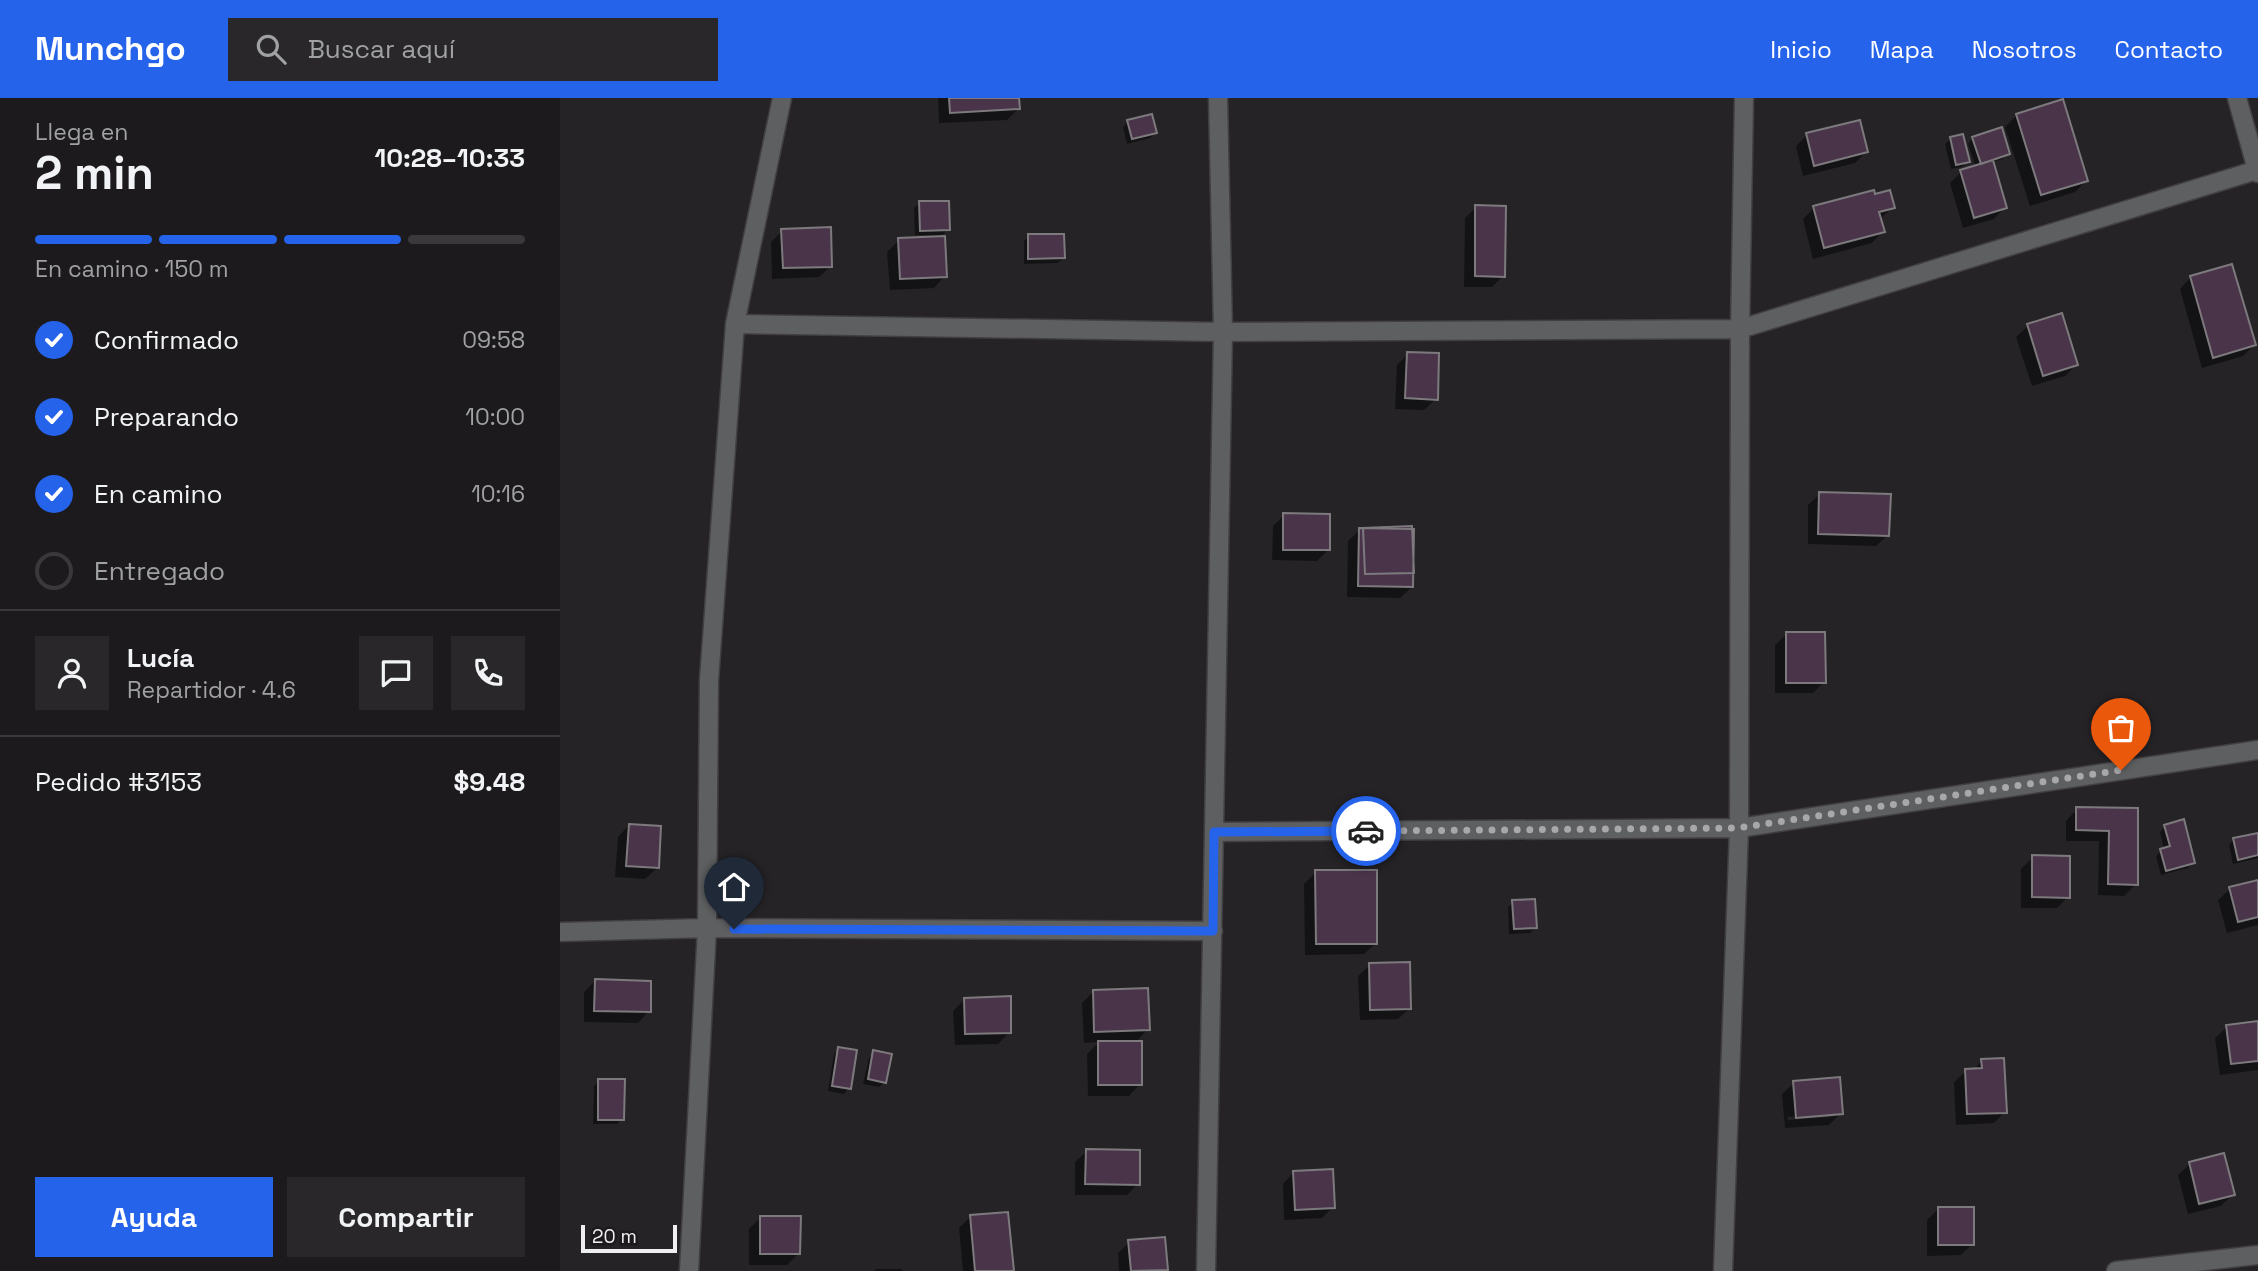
<!DOCTYPE html>
<html lang="es">
<head>
<meta charset="utf-8">
<style>
  :root { --surface:#1c1a1c; --page:#292729; --text:#f1f3f6; --muted:#a0a1a3; --line:#3a383b; --accent:#2563eb }
  body { margin:0; font-family:"Space Grotesk",sans-serif; background:var(--page); color:var(--text); height:100vh; display:flex; flex-direction:column; font-size:26px; white-space:nowrap }
  * { box-sizing:border-box; margin:0 }
  p { font-size:23px; color:var(--muted) }
  .icon { flex:none; width:38px; height:38px; fill:none; stroke:currentColor; stroke-width:2; stroke-linecap:round; stroke-linejoin:round }
  .map { position:relative; flex:1; overflow:hidden }
  .details { display:flex; flex-direction:column; background:var(--surface); width:560px }
  .details>* { flex:none }
  .scale { position:absolute; left:21px; bottom:18px; width:96px; box-sizing:border-box; padding-left:7px; border:4px solid #efeef0; border-top:0; font-size:19px; line-height:24px; white-space:nowrap; color:#efeef0; -webkit-text-stroke:5px #1c1a1d; paint-order:stroke }
  .pin { position:absolute; display:grid; place-items:center; width:60px; height:60px; color:#fff; margin:-72px -30px; border-radius:50% 50% 50% 0; rotate:-45deg; box-shadow:0 0 7px #0007 }
  .pin .icon { rotate:45deg }
  .courier { position:absolute; display:grid; place-items:center; width:70px; height:70px; margin:-35px; border:5px solid #2563eb; border-radius:50%; background:#fff; color:#222; box-shadow:0 2px 9px #0007 }
  .head em { font-style:normal; font-weight:800 }
  .head div { display:flex; flex-direction:column-reverse }
  .head { display:flex; align-items:center; justify-content:space-between; height:119px; padding:0 35px }
  h1 { font-size:46px; font-weight:800; line-height:52px }
  .bar { display:grid; grid-template-columns:repeat(4,1fr); gap:10px 7px; align-content:center; height:84px; padding:0 35px }
  .bar i { height:9px; border-radius:5px; background:var(--line) }
  .bar .current { background:var(--accent) }
  .bar p { grid-column:span 4 }
  .line { display:flex; align-items:center; gap:18px; padding:0 35px; border-top:2px solid var(--line) }
  .line div { flex:1 }
  .round { display:grid; place-items:center; flex:none; width:74px; height:74px; border-radius:0px; background:var(--page) }
  ol { padding:0 35px; list-style:none }
  li { display:flex; align-items:center; gap:21px; height:77px }
  li p { margin-inline-start:auto }
  li .icon { padding:7px; border-radius:50%; background:var(--accent); color:#fff; stroke-width:4 }
  li:last-child { color:var(--muted) }
  li i { width:38px; height:38px; border:4px solid var(--line); border-radius:50% }
  .action { display:flex; gap:14px; margin-top:auto; padding:14px 35px }
  .action a { flex:1; height:80px; border-radius:0px; background:var(--accent); color:#fff; font-size:28px; font-weight:800; line-height:80px; text-align:center }
  .action a+a { background:var(--page); color:var(--text) }
  header { display:flex; align-items:center; gap:42px; box-sizing:border-box; height:98px; padding:0 35px; background:var(--accent); color:#fff }
  header strong { font-size:33px }
  nav { display:flex; gap:38px; margin-inline-start:auto; font-size:24px }
  .search { width:490px; height:63px; background:var(--page); display:flex; align-items:center; gap:18px; box-sizing:border-box; padding:0 24px; border-radius:0px; color:var(--muted); font-size:26px }
  main { display:flex; flex:1; min-height:0 }
  .map>svg:first-child { display:block }
</style>
</head>
<body>
<header>
<strong>Munchgo</strong>
<div class="search"><svg class="icon" aria-label="search" viewBox="0 0 24 24"><circle cx="10" cy="10" r="6"/><path d="M15 15l6 6"/></svg>Buscar aquí</div>
<nav><a>Inicio</a><a>Mapa</a><a>Nosotros</a><a>Contacto</a></nav>
</header>
<main>
<section class="details">
<div class="head"><div><h1>2 min</h1><p>Llega en</p></div><em>10:28–10:33</em></div>
<div class="bar"><i class="current"></i><i class="current"></i><i class="current"></i><i></i><p>En camino · 150 m</p></div>
<ol>
<li><svg class="icon" aria-label="check" viewBox="0 0 24 24"><path d="M5 12l5 5 9-10"/></svg>Confirmado<p>09:58</p></li>
<li><svg class="icon" aria-label="check" viewBox="0 0 24 24"><path d="M5 12l5 5 9-10"/></svg>Preparando<p>10:00</p></li>
<li><svg class="icon" aria-label="check" viewBox="0 0 24 24"><path d="M5 12l5 5 9-10"/></svg>En camino<p>10:16</p></li>
<li><i></i>Entregado</li>
</ol>
<div class="line" style="height:126px"><a class="round"><svg class="icon" aria-label="person" viewBox="0 0 24 24"><circle cx="12" cy="8" r="4"/><path d="M4 21q1-7 8-7t8 7"/></svg></a><div><b>Lucía</b><p>Repartidor · 4.6</p></div><a class="round"><svg class="icon" aria-label="chat" viewBox="0 0 24 24"><path d="M4 5h16v11H9l-5 4z"/></svg></a><a class="round"><svg class="icon" aria-label="phone" viewBox="0 0 24 24"><path d="M5 4h4l2 5-3 2q2 4 5 5l2-3 5 2v4C11 20 4 13 5 4z"/></svg></a></div>
<div class="line" style="height:91px"><div>Pedido #3153</div><b>$9.48</b></div>
<div class="action"><a>Ayuda</a><a>Compartir</a></div>
</section>
<div class="map">
<svg width="1698" height="1173" viewBox="0 0 1698 1173">
  <rect width="100%" height="100%" fill="#252326"/>
  <path fill="#0007" fill-rule="evenodd" d="M378,0H458V11L447,22L379,25Z
    M1457,17L1526,83L1515,94L1470,108L1445,29Z
    M568,24L595,35L590,40L567,46L563,29Z
    M1247,37L1306,54L1295,65L1243,78L1236,48Z
    M1413,40L1448,56L1443,61L1432,64L1445,109L1434,121L1403,130L1390,85L1401,74L1416,70L1408,46Z
    M1391,41L1408,63L1402,69L1391,71L1385,46Z
    M360,105L388,131L382,137H355L354,110Z
    M916,109L943,178L932,189H904L905,120Z
    M1333,109L1320,121L1323,133L1312,145L1253,161L1243,121L1254,110Z
    M222,133L271,168L259,179L212,181L211,144Z
    M469,138L503,160L498,165L464,166V143Z
    M339,142L385,178L374,190L330,192L327,154Z
    M1631,179L1694,247L1683,258L1642,270L1620,191Z
    M1501,217L1516,267L1505,278L1472,288L1456,239L1468,228Z
    M848,256L876,301L864,312L835,311L837,267Z
    M1260,396L1328,437L1316,448L1248,446V407Z
    M724,417L768,452L757,463L712,462L713,428Z
    M800,432L852,489L840,500L787,499L788,443Z
    M1227,536L1264,584L1253,595H1215V547Z
    M1517,711L1576,712V786L1564,798L1538,797L1539,743H1506V723Z
    M69,727L97,770L85,781L55,779L58,739Z
    M1605,729L1633,765L1628,770L1601,777L1596,758L1604,751L1600,734Z
    M1698,736V760L1673,766L1669,747L1674,741Z
    M1473,759L1508,799L1497,810H1461V771Z
    M756,774L816,845L804,856L745,857L744,786Z
    M1698,784V827L1667,835L1658,802L1670,791Z
    M953,804L975,830L970,835L949,836L948,809Z
    M810,867L850,910L838,921L800,922L798,878Z
    M35,883L89,913L78,925L24,924V894Z
    M533,894L588,931L575,945L580,986L569,998H528L527,956L539,944L524,945L522,905Z
    M405,901L450,934L438,946L395,947L393,913Z
    M1698,925V972L1660,977L1655,940L1667,929Z
    M279,951L289,990L284,996L268,993L274,956Z
    M314,954L325,984L319,989L303,986L309,960Z
    M1422,963L1445,1014L1434,1025L1396,1027L1394,984L1406,973H1412Z
    M39,983L62,1021L57,1026H33L34,988Z
    M1234,985L1281,1015L1269,1027L1225,1030L1222,996ZM1271,1015V1019L1228,1022L1227,1019Z
    M527,1053L578,1086L567,1097H515V1064Z
    M1630,1066L1673,1096L1661,1108L1628,1116L1618,1077Z
    M734,1074L773,1109L762,1120L724,1122L723,1086Z
    M1378,1111L1412,1146L1401,1157L1367,1158V1122Z
    M410,1119L452,1173H403L399,1130Z
    M200,1120L239,1155L227,1167H189V1131Z
    M569,1144L606,1171L604,1173H559L558,1155Z
    M316,1171H342V1173H314Z"/>
  <path fill="#4a344a" stroke="#7d7a7d" stroke-width="2" d="M389,0H459L460,11L390,15Z
    M1503,1L1528,83L1481,97L1456,16Z
    M592,16L597,35L572,41L567,22Z
    M1300,22L1308,54L1254,68L1246,35Z
    M1442,29L1450,56L1421,66L1412,39Z
    M1403,36L1410,64L1396,67L1390,39Z
    M1433,62L1447,110L1414,120L1400,72Z
    M1314,92L1315,96L1330,92L1335,110L1319,114L1325,134L1264,150L1253,108Z
    M359,103H389L390,132L360,133Z
    M915,107L946,108L945,179L915,178Z
    M271,129L272,169L223,170L221,131Z
    M468,136H504L505,160L468,161Z
    M385,138L387,179L340,181L338,140Z
    M1672,166L1696,247L1653,260L1630,178Z
    M1502,215L1518,267L1483,278L1467,226Z
    M847,254L879,255L878,302L845,300Z
    M1259,394L1331,396L1329,438L1258,436Z
    M723,415L770,416V452H723Z
    M852,428L854,475L805,476L803,430Z
    M799,430L854,431L853,489L798,488Z
    M1226,534H1265L1266,585H1226Z
    M1516,709L1578,710V787L1548,786L1549,733L1516,732Z
    M1624,721L1635,765L1606,773L1600,751L1610,748L1604,727Z
    M69,726L101,728L99,770L66,768Z
    M1698,735V757L1678,762L1673,740Z
    M1472,757L1510,758V800L1472,799Z
    M755,772H817V846H756Z
    M1698,782V819L1678,824L1669,789Z
    M975,801L977,830L954,831L952,802Z
    M850,864L851,911L810,912L809,865Z
    M35,881L91,883V914L34,913Z
    M588,890L590,932L534,934L533,892Z
    M451,898V935L405,936L404,900Z
    M1698,923V963L1671,966L1666,927Z
    M538,943H582V987H538Z
    M278,949L297,952L291,991L272,988Z
    M313,952L332,956L326,985L308,981Z
    M1444,960L1447,1015L1407,1016L1405,971L1422,970L1421,961Z
    M1280,979L1283,1016L1236,1020L1233,983Z
    M38,981H65L64,1022H38Z
    M526,1051L580,1052V1087L525,1086Z
    M1664,1055L1675,1097L1639,1106L1629,1064Z
    M773,1071L775,1110L735,1112L733,1073Z
    M1378,1109H1414V1147H1378Z
    M448,1114L454,1173H415L410,1117Z
    M200,1118H241L240,1156H200Z
    M605,1139L608,1172L571,1173L568,1142Z"/>
  <g fill="none" stroke-linecap="round" stroke-linejoin="round">
    <defs>
      <path id="minor" d="M1677,0L1698,75
        M175,226L663,234L1180,231L1697,72
        M654,734L1179,730L1698,652
        M0,834L147,830L653,833
        M129,1173L147,830L149,582L175,226L222,0
        M646,1173L663,234L658,0
        M1163,1173L1179,730L1180,231L1184,0
        M1556,1173L1698,1157"/>
    </defs>
    <use href="#minor" stroke="#413f42" stroke-width="21"/>
    <use href="#minor" stroke="#5e5f60" stroke-width="18"/>
  </g>
  <g fill="none" stroke-linecap="round" stroke-linejoin="round">
    <path stroke="#a8a7a9" stroke-width="7" stroke-dasharray="0 12.6" d="M806,733L1178,730L1561,672"/>
    <path stroke="#2563eb" stroke-width="9" d="M174,831L653,833L654,734L806,733"/>
  </g>
</svg>
<div class="scale">20 m</div>
<div class="pin" style="left:1561px;top:672px;background:#ea580c"><svg class="icon" aria-label="bag" viewBox="0 0 24 24"><path d="M5 8h14l-1 12H6zM9 8a3 3 0 0 1 6 0"/></svg></div>
<div class="pin" style="left:174px;top:831px;background:#1f2937"><svg class="icon" aria-label="home" viewBox="0 0 24 24"><path d="M3 11l9-7 9 7M6 9v11h12V9"/></svg></div>
<div class="courier" style="left:806px;top:733px"><svg class="icon" aria-label="car" viewBox="0 0 24 24"><path d="M5 17H2v-5l4-1 3-4h7l3 4 3 1v5h-3M9 17h6M6 11h13"/><circle cx="7" cy="17" r="2"/><circle cx="17" cy="17" r="2"/></svg></div>
</div>
</main>
</body>
</html>
